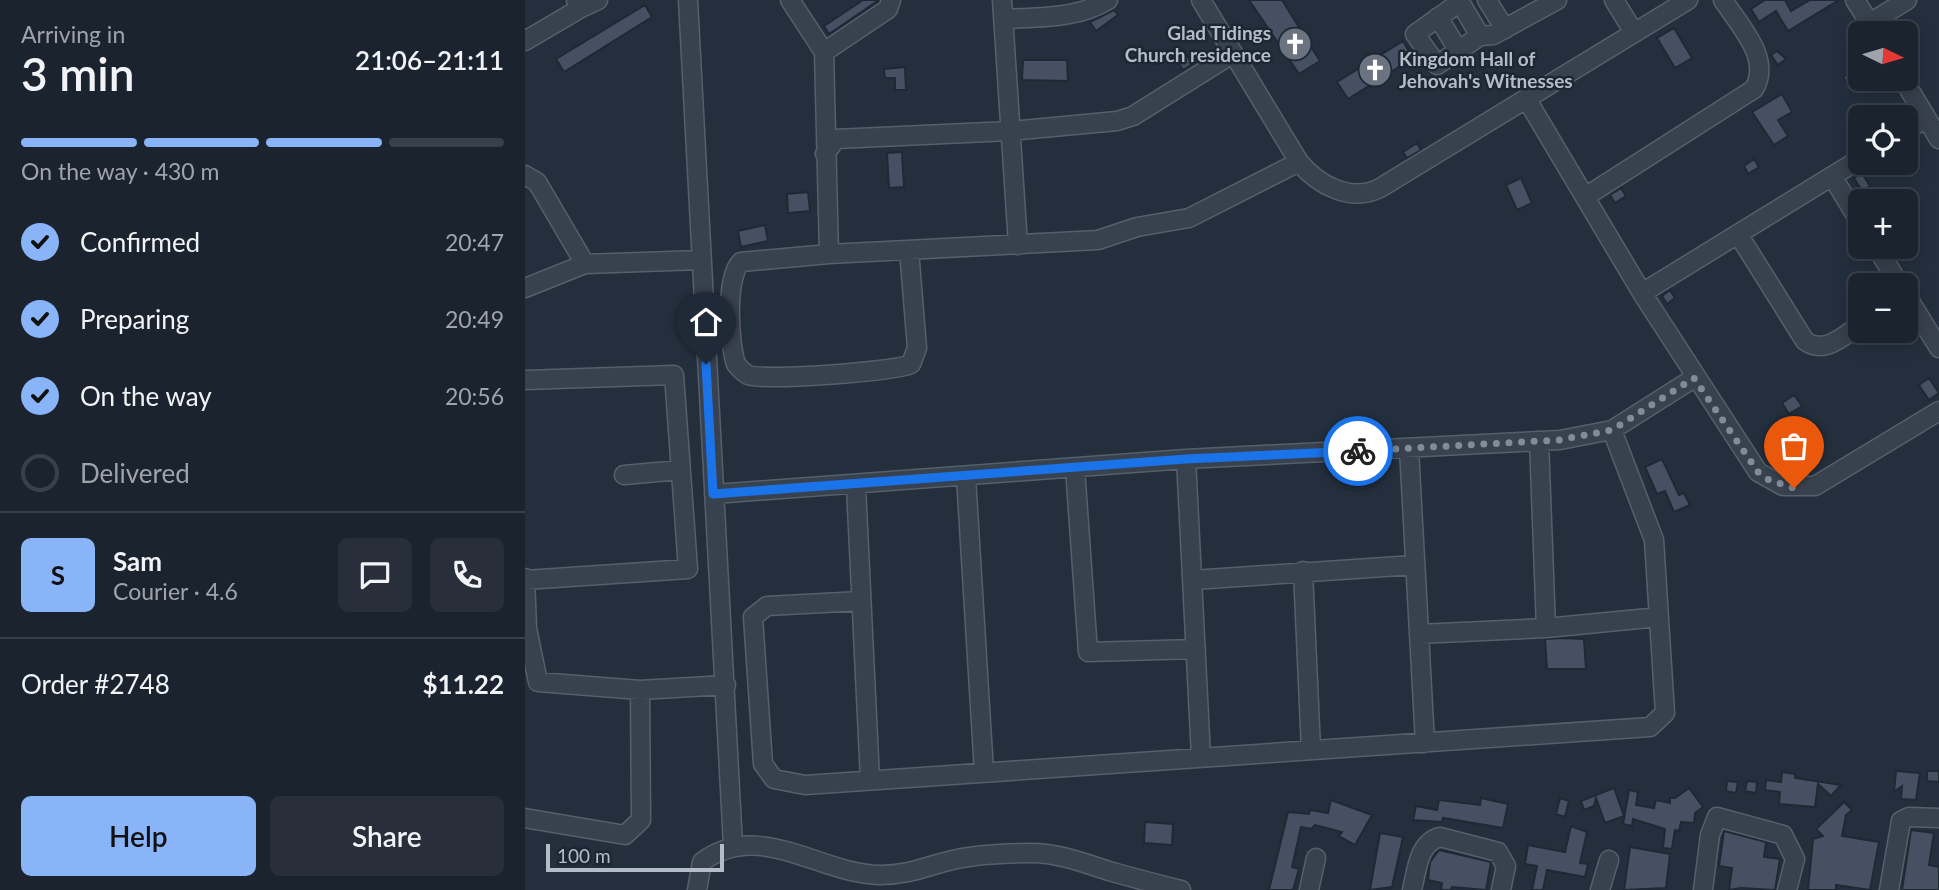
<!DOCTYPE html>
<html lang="en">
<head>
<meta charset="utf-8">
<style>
  :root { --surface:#1b232e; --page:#282f3a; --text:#f1f3f6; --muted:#a0a4aa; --line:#39404a; --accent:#8ab4f8 }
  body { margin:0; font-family:Lato,sans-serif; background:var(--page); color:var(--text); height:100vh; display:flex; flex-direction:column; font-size:26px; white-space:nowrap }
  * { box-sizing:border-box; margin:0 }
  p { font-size:23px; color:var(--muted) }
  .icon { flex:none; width:38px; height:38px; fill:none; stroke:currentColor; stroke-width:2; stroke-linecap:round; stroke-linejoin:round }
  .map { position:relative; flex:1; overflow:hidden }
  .panel { display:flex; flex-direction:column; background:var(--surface); width:525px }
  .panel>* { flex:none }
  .needle { width:46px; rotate:95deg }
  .fabs { position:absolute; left:1323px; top:21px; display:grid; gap:14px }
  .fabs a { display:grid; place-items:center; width:70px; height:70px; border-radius:10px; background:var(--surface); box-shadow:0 4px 18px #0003,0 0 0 2px var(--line); font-size:35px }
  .scale { position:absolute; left:21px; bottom:18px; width:178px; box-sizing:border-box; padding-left:7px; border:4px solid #b4bcc9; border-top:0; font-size:19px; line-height:24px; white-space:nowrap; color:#b4bcc9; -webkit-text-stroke:5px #1d2633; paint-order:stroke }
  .pin { position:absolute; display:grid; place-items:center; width:60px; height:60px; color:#fff; margin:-72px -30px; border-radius:50% 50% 50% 0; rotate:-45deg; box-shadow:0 0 7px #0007 }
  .pin .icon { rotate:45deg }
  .courier { position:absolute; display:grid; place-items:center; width:70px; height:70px; margin:-35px; border:5px solid #1a73e8; border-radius:50%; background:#fff; color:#222; box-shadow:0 2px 9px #0007 }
  .headline em { font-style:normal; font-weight:600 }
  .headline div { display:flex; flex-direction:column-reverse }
  .headline { display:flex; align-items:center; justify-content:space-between; height:119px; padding:0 21px }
  h1 { font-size:46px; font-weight:600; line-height:52px }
  .bar { display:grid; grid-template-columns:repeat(4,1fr); gap:10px 7px; align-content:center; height:84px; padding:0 21px }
  .bar i { height:9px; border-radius:5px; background:var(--line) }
  .bar .active { background:var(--accent) }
  .bar p { grid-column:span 4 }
  .line { display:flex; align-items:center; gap:18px; padding:0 21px; border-top:2px solid var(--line) }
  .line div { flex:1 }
  .round { display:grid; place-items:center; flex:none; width:74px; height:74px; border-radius:10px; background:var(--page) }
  ol { padding:0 21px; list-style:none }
  li { display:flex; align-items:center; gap:21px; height:77px }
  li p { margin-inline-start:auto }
  li .icon { padding:7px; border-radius:50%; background:var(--accent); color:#111; stroke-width:4 }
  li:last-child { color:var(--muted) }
  li i { width:38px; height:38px; border:4px solid var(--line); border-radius:50% }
  .button { display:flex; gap:14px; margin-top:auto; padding:14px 21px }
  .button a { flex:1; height:80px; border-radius:10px; background:var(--accent); color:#111; font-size:28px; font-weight:600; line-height:80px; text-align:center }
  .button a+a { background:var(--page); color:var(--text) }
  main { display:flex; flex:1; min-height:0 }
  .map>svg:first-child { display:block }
</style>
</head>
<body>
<main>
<section class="panel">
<div class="headline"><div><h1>3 min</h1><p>Arriving in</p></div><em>21:06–21:11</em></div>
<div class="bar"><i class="active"></i><i class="active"></i><i class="active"></i><i></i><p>On the way · 430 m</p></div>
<ol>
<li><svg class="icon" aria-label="check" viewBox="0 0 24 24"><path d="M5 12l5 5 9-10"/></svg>Confirmed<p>20:47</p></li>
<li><svg class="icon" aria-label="check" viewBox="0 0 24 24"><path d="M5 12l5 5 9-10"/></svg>Preparing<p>20:49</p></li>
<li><svg class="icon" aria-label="check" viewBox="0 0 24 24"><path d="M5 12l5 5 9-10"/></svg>On the way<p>20:56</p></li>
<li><i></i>Delivered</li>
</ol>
<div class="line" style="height:126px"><b class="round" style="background:var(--accent);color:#111">S</b><div><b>Sam</b><p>Courier · 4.6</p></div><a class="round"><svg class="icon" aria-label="chat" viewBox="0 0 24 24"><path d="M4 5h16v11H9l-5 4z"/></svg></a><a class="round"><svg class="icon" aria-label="phone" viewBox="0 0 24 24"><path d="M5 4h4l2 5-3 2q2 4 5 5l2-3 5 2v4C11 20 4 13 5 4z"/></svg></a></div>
<div class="line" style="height:91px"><div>Order #2748</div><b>$11.22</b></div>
<div class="button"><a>Help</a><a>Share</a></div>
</section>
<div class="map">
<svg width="1414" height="890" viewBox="0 0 1414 890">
  <rect width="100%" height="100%" fill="#242f3e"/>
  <path fill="#455162" stroke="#1f2835" stroke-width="2" d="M338,0H354L304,34L299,26Z
    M724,0H757L795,61L774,74Z
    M1240,0H1260L1266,11L1285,0H1314L1263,31L1251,11L1234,22L1226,9Z
    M120,5L127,17L39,72L31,59Z
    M589,10L593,15L571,31L565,22Z
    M1149,28L1167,58L1150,68L1132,38Z
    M878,41L888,58L823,99L812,82Z
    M658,49L667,64L658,70L648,54Z
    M1252,51L1261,59L1253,65L1246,55Z
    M498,60H542L543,81L497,80Z
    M380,67L381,90H370V78H360L359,69Z
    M1330,70L1336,81L1325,88L1318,77Z
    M1257,94L1267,112L1253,120L1263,136L1249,145L1227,112Z
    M892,143L896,150L882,158L878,152Z
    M377,152L379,187L364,188L362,153Z
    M1229,159L1234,167L1223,174L1219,166Z
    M1337,173L1345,186L1337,191L1329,178Z
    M996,178L1007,203L992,210L981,185Z
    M1096,188L1101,196L1090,203L1085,195Z
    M283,192L285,211L263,213L262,194Z
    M240,225L243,241L216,247L213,231Z
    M1145,290L1150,298L1142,304L1137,296Z
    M1404,378L1414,393L1404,400L1394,385Z
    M1269,395L1277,406L1264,414L1257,403Z
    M1137,459L1154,495L1159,493L1165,505L1149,512L1140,491L1132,494L1120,467Z
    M1038,638L1059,639L1061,669H1022L1020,639Z
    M1371,771L1395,773L1391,800L1376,799L1377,786L1369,792Z
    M1402,771H1414V782L1402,781Z
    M1257,772L1270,774V778L1316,785L1306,796L1293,784L1290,807L1254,804L1255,792L1240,790L1241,780L1256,782Z
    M1202,781L1213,782L1211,793L1201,791Z
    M1222,781L1232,782L1231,793L1220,791Z
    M1089,788L1099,816L1080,823L1071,798L1069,806L1059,810L1056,801Z
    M1164,788L1178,807L1170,813L1169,823L1156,822L1154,831L1150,830L1147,849L1138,848L1140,829L1108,819L1107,826L1098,824L1104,790L1113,792L1111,805L1129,808L1131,800L1145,803V798H1150Z
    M956,798L983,804L978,828L918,818L917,822L888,820L891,806L912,810L914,800L955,805Z
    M1035,798L1044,801L1040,817L1031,814Z
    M806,800L847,815L830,845L814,836L817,832L790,825L786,829L776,827L767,867L774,869L768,890H744L763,812L784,814L785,810L803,813Z
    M1319,802L1327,810L1321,815L1317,836L1354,842L1345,890L1311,885V890H1283L1288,839L1298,836L1291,829Z
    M620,822L648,824L647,845L619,843Z
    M1046,826L1062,832L1055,863L1063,864L1060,877L1022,870L1018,890H1007L1012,866L1000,864L1003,845L1040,852Z
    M1386,830L1409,833L1404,865L1414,867V890H1377Z
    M1199,831L1241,842L1239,857L1255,859L1250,890L1216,888L1204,890L1207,868L1194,866Z
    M855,833L878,837L867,887L845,890Z
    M1105,847L1145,854L1141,888L1099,890Z
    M914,850L966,862L961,890L927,887L926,890H916L917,883L903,880L905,862Z"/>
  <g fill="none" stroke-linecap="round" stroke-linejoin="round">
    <defs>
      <path id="minor" d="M163,0L208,846
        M265,0L299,52L304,254
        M477,0L493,245
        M676,0L774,162C793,185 826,203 855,188L1163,0
        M962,0L980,29
        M1089,0L1108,31
        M1330,0L1351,33
        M56,8L73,0
        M913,17L933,50
        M479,19C515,17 552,19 583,0
        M1345,23L1382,0
        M955,36L938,7L931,5L890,34L912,65L955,36L968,35L1032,0
        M0,41L56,8L51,0
        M299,52L363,9L366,0
        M1378,79L1414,139
        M1001,98L1117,293L1233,472L1258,486H1290L1414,411
        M1381,131L1401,118
        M300,154L311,139L485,131L592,121L608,116L707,54
        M0,175L12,182L60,264
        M1307,176L1335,222
        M1060,197L1229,89C1247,59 1215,26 1198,0
        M1213,234L1280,341C1300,355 1318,336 1335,325
        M1351,247L1375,285
        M384,250L392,348L386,364C368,372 239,381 223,375C218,372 214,368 211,364C204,344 200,277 216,262L304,254L573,240L612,227L664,218L774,162
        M0,288L60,264L175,260
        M1117,293L1335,159
        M1381,295L1414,348
        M0,380L149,375L163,569L0,580
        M1014,441L1021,628
        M884,449L900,743
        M661,459L676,757
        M550,468L563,652L671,649
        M99,475L155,470
        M441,477L459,772
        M331,486L345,780
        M189,494L661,459L1035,440L1087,430L1169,378
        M778,571L786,750
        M0,578L2,628L13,682L115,690L201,685
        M668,580L889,565
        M336,601L242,606L228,617L238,764L249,779L280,785L1125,727L1140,713L1129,540L1087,430
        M894,634L1021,628L1134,617
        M0,818L100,835L116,820L115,690
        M172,890L177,862C235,819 294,874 355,875C387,875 403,865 432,859C455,854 483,853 507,853C533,853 559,863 584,871C608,878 632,884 656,890
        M784,890L791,858
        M887,890C892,870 893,843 915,837L973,852L981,866L976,890
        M1075,890L1084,860
        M1178,890L1185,835L1192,817L1258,835L1270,859L1262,890
        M1364,890L1376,821L1384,817L1414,818"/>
    </defs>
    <use href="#minor" stroke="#565f6c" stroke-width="21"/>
    <use href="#minor" stroke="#38414e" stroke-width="18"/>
  </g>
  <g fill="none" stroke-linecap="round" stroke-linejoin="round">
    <path stroke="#828b98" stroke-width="7" stroke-dasharray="0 12.6" d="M833,451L1034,440L1087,430L1169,378L1233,472L1244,480L1269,488"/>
    <path stroke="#1a73e8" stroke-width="9" d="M181,364L188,494L661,459L833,451"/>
  </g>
  <defs>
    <symbol id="church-disc" viewBox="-11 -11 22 22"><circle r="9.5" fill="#6b7280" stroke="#1d2633"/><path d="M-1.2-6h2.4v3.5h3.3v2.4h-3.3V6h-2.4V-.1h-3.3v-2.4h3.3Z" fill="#fff"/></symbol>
  </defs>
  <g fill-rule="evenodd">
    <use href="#church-disc" x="751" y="25" width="38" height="38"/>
    <use href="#church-disc" x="831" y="51" width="38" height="38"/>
  </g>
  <g text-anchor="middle" stroke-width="5" stroke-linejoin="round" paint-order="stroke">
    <g font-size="19" font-weight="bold" fill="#b4bcc9" stroke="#1d2633" text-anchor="end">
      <text x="746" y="40">Glad Tidings<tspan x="746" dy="22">Church residence</tspan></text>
      <text x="874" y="66" text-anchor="start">Kingdom Hall of<tspan x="874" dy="22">Jehovah's Witnesses</tspan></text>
    </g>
  </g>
</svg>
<div class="fabs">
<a><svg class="needle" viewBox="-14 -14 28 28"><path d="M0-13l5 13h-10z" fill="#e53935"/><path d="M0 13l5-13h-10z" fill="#a0a4aa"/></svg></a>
<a><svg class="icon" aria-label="locate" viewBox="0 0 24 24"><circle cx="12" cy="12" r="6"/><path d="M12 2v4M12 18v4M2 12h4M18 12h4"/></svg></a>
<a>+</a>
<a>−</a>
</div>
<div class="scale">100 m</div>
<div class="pin" style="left:1269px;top:488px;background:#ea580c"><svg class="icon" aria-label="bag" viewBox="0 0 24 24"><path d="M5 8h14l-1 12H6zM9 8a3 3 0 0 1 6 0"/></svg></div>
<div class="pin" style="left:181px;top:364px;background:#1f2937"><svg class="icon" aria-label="home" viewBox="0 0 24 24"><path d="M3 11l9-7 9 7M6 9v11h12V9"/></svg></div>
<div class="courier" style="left:833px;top:451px"><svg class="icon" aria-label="bike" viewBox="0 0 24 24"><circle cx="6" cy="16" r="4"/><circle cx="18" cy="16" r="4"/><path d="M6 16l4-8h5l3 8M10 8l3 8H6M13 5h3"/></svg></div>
</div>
</main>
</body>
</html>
